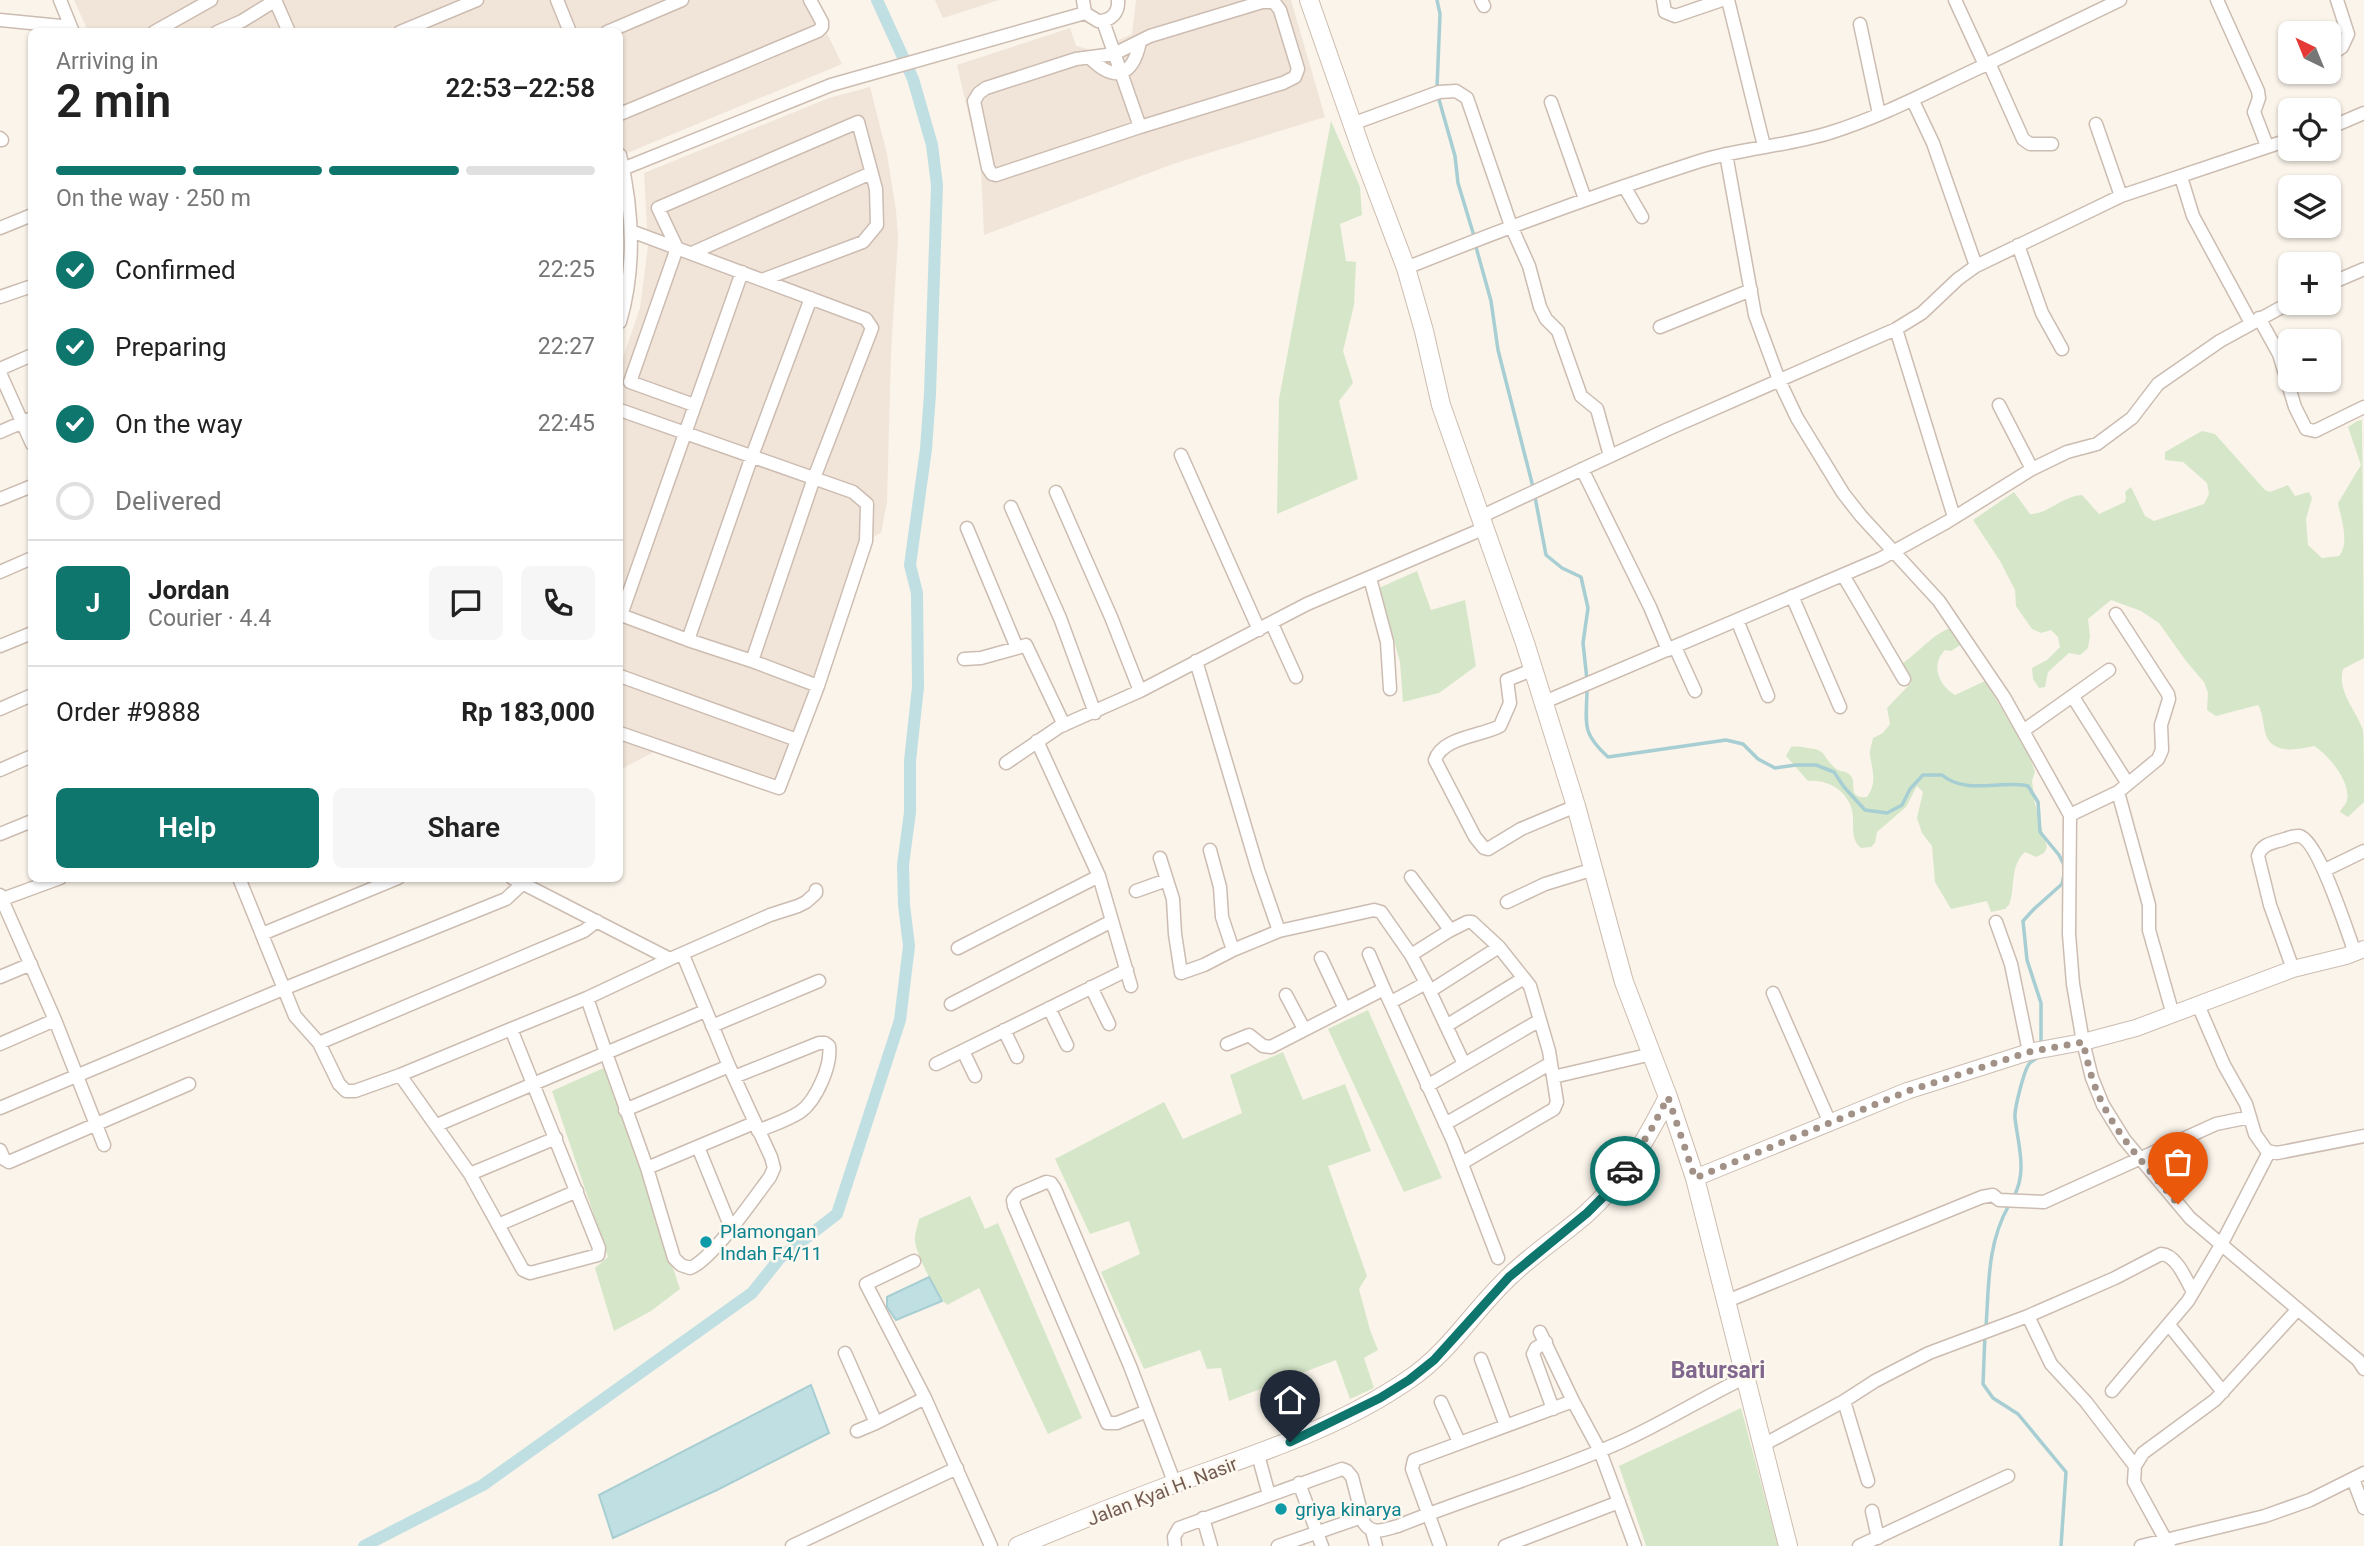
<!DOCTYPE html>
<html lang="en">
<head>
<meta charset="utf-8">
<style>
  :root { --surface:#fff; --page:#f6f6f6; --text:#222; --muted:#767676; --line:#e0e0e0; --accent:#0f766e }
  body { margin:0; font-family:Roboto,sans-serif; background:var(--page); color:var(--text); height:100vh; display:flex; flex-direction:column; font-size:26px; white-space:nowrap }
  * { box-sizing:border-box; margin:0 }
  p { font-size:23px; color:var(--muted) }
  .icon { flex:none; width:38px; height:38px; fill:none; stroke:currentColor; stroke-width:2; stroke-linecap:round; stroke-linejoin:round }
  .map { position:relative; flex:1; overflow:hidden }
  .drawer { position:absolute; left:28px; top:28px; width:595px; height:854px; display:flex; flex-direction:column; background:var(--surface); border-radius:10px; box-shadow:0 2px 5px #0004 }
  .drawer>* { flex:none }
  .needle { width:46px; rotate:317deg }
  .buttons { position:absolute; left:2278px; top:21px; display:grid; gap:14px }
  .buttons a { display:grid; place-items:center; width:63px; height:63px; border-radius:10px; background:var(--surface); box-shadow:0 2px 5px #0004; font-size:35px }
  .pin { position:absolute; display:grid; place-items:center; width:60px; height:60px; color:#fff; margin:-72px -30px; border-radius:50% 50% 50% 0; rotate:-45deg; box-shadow:0 0 7px #0007 }
  .pin .icon { rotate:45deg }
  .courier { position:absolute; display:grid; place-items:center; width:70px; height:70px; margin:-35px; border:5px solid #0f766e; border-radius:50%; background:#fff; color:#222; box-shadow:0 2px 9px #0007 }
  .head em { font-style:normal; font-weight:600 }
  .head div { display:flex; flex-direction:column-reverse }
  .head { display:flex; align-items:center; justify-content:space-between; height:119px; padding:0 28px }
  h1 { font-size:46px; font-weight:600; line-height:52px }
  .bar { display:grid; grid-template-columns:repeat(4,1fr); gap:10px 7px; align-content:center; height:84px; padding:0 28px }
  .bar i { height:9px; border-radius:5px; background:var(--line) }
  .bar .active { background:var(--accent) }
  .bar p { grid-column:span 4 }
  .line { display:flex; align-items:center; gap:18px; padding:0 28px; border-top:2px solid var(--line) }
  .line div { flex:1 }
  .round { display:grid; place-items:center; flex:none; width:74px; height:74px; border-radius:10px; background:var(--page) }
  ol { padding:0 28px; list-style:none }
  li { display:flex; align-items:center; gap:21px; height:77px }
  li p { margin-inline-start:auto }
  li .icon { padding:7px; border-radius:50%; background:var(--accent); color:#fff; stroke-width:4 }
  li:last-child { color:var(--muted) }
  li i { width:38px; height:38px; border:4px solid var(--line); border-radius:50% }
  .action { display:flex; gap:14px; margin-top:auto; padding:14px 28px }
  .action a { flex:1; height:80px; border-radius:10px; background:var(--accent); color:#fff; font-size:28px; font-weight:600; line-height:80px; text-align:center }
  .action a+a { background:var(--page); color:var(--text) }
  .map>svg:first-child { display:block }
</style>
</head>
<body>
<div class="map">
<svg width="2364" height="1546" viewBox="0 0 2364 1546">
  <rect width="100%" height="100%" fill="#faf4ea"/>
  <path fill="#f1e5d9" d="M74,0H811L842,64L620,156V32L88,31Z
    M935,0H999L943,18Z
    M1136,0H1291L1325,117L1173,164L984,235L981,168L957,65L1070,28L1076,46L1095,51L1132,34Z
    M870,87L887,154L896,210L898,238L891,352L887,502L881,533L871,538L781,793L659,749L620,770V366L640,308L648,246L644,173L829,98Z"/>
  <path fill="#d6e7c9" d="M1331,121L1360,187L1362,215L1340,224L1346,261L1356,262L1354,305L1343,351L1353,383L1339,401L1358,479L1277,514L1279,399Z
    M2362,420L2364,658L2343,669C2337,693 2356,709 2363,730C2364,745 2364,784 2364,802L2348,817L2340,812C2341,809 2344,806 2346,803C2354,785 2328,754 2314,746C2296,750 2271,755 2265,732C2263,722 2263,714 2258,705L2216,716L2207,710L2208,693L2204,682L2186,661L2159,623L2141,611L2111,600L2088,619L2090,636L2088,648L2080,655L2069,653L2048,672L2045,687L2039,688L2033,679L2032,668L2047,660L2060,647L2058,637L2051,630L2041,633L2032,629L2016,606L2015,590L2000,561L1973,520L2014,492L2030,514C2048,514 2063,496 2082,495L2099,514L2125,502L2126,497L2125,492L2131,487L2145,516L2154,521L2204,504L2209,494L2207,483L2183,462L2165,460V452L2202,431L2215,434L2265,490L2270,492L2288,485L2295,496L2309,492L2312,498L2306,519L2308,545L2322,558L2339,556C2350,543 2341,519 2338,503L2361,465L2348,427L2357,421Z
    M1417,571L1431,610L1465,600L1476,666L1439,693L1403,702L1400,662L1379,588Z
    M1950,628L1962,644L1951,651L1945,650C1930,665 1939,686 1955,695L1985,681L2029,754L2035,772L2032,781L2035,804L2047,847L2044,853L2036,857L2025,852C2009,867 2016,887 2009,905L2005,909L1991,912L1987,901L1951,909L1935,882L1932,846L1922,833L1917,818L1923,792L1917,786L1906,807L1877,832L1875,843L1871,847L1861,848C1849,838 1855,823 1852,810C1847,790 1827,779 1808,781L1786,756L1791,747C1798,746 1802,747 1808,748C1827,750 1822,756 1834,767C1838,772 1844,770 1849,774C1859,781 1845,799 1867,797C1877,783 1873,772 1870,756C1869,751 1872,744 1873,738L1883,733L1890,724L1887,708L1911,683L1910,677L1903,663C1920,651 1932,635 1950,628Z
    M1368,1010L1442,1178L1404,1192L1328,1029Z
    M1283,1052L1303,1100L1345,1084L1371,1151L1328,1166L1367,1276L1359,1289L1370,1330L1378,1350L1364,1358L1374,1388L1350,1399L1336,1360L1229,1401L1221,1368L1207,1369L1200,1350L1144,1369L1101,1272L1140,1254L1129,1221L1090,1234L1055,1159L1164,1102L1183,1139L1242,1113L1230,1075Z
    M606,1067L680,1289L651,1311L614,1331L595,1268L608,1257L552,1091Z
    M970,1196L985,1229L998,1223L1082,1418L1048,1434L979,1288L947,1305C938,1297 916,1254 915,1241C914,1235 918,1225 919,1219Z
    M1741,1408L1778,1546H1646L1619,1466Z"/>
  <path fill="#c0dfe2" stroke="#a7ced3" stroke-width="2" d="M929,1277L942,1301L896,1320L887,1307V1297Z
    M811,1385L829,1433L717,1490L613,1538L599,1495Z"/>
  <g fill="none" stroke-linecap="round" stroke-linejoin="round">
    <path stroke="#a7ced3" stroke-width="3.5" d="M1437,0L1440,14L1437,88
      M1438,96L1455,156L1458,183L1474,236
      M1476,247L1491,301L1498,350L1533,487
      M1535,497L1546,555L1562,568L1581,577L1588,608L1583,643L1587,680
      M1587,692C1586,726 1582,733 1608,757L1726,740L1743,744L1758,759L1775,768L1796,765H1816L1834,772L1844,787L1865,810L1887,813L1902,805L1910,789L1923,775H1942C1966,795 1999,780 2028,786L2038,802L2040,832L2059,855L2065,867
      M2041,1043V1003L2027,960L2023,921L2034,909L2062,884L2064,875
      M2013,1198C2028,1172 2018,1145 2015,1118C2014,1109 2024,1071 2029,1064C2031,1061 2035,1060 2038,1057
      M1986,1327C1989,1284 1987,1244 2009,1205
      M1985,1334L1983,1384L1993,1398L2018,1414L2066,1472L2061,1546"/>
    <path stroke="#c0dfe2" stroke-width="12" d="M364,1546L483,1485L752,1293L780,1258L837,1214L900,1020L909,946L904,905L903,865L910,812V761L918,687L917,593L910,565L926,449L930,394L937,185L932,145L913,79L877,0"/>
    <defs>
      <path id="minor" d="M60,0L73,32
        M275,0L289,32
        M557,0L570,32
        M1083,0L1085,13L1098,21C1111,21 1119,13 1118,0
        M1481,0L1484,6
        M1663,0L1665,12L1675,16L1722,0
        M1728,0L1764,146
        M1955,0L1985,65L2120,0
        M2217,0L2258,91L2259,98L2254,112L2267,146
        M0,20L71,27
        M1103,21L1140,127L1283,83L1295,77L1298,69L1280,10L1274,2H1262L1150,36L1114,54L1076,59L986,88L979,93L974,101L988,168L992,174L996,175L1140,127
        M1860,24L1879,114
        M154,32L211,0
        M217,32L242,21L276,0
        M400,32L477,0
        M607,32L682,0
        M2329,56L2342,47L2348,34L2337,0
        M1090,58C1116,84 1133,75 1140,42
        M1989,63L2023,139L2030,144H2052
        M1913,101L1933,143L1976,266
        M1551,102L1585,199
        M620,114L818,31L822,27V22L810,0
        M1352,124L1439,92L1456,91L1467,98L1511,226L1529,266L1540,307L1546,319L1558,331L1581,396L1597,409L1610,456
        M2096,124L2121,196
        M2329,128L2364,113
        M0,138L2,140
        M1726,154L1755,315L1779,380L1797,418L1843,493L1861,516L1939,601L2004,697L2070,815L2069,934L2073,984L2083,1042L2092,1078L2103,1105L2124,1139L2190,1218L2358,1360L2364,1369
        M620,155C633,210 636,267 620,322
        M620,170L831,85L1085,13
        M2181,177L2193,216L2251,323
        M1624,186L1642,217
        M0,228L32,215
        M631,231L866,319L872,328L814,478L752,661L688,640
        M2018,245L2042,313L2062,349
        M692,253L871,173
        M1406,268C1503,229 1600,193 1700,161C1742,148 1787,146 1829,133C1884,116 1933,89 1985,65
        M742,272L621,615L688,640L752,456L811,298
        M2329,284L2364,269
        M0,297L32,286
        M2259,318L2279,354L2295,407L2306,429L2315,431L2364,407
        M1660,327L1751,290
        M1896,329L1954,517
        M0,369L32,355
        M0,373L32,444
        M694,405L630,382L677,248L658,208L858,122L876,189L877,225L863,242L762,280
        M1999,405L2032,469
        M620,410L853,492L867,504L866,541L818,686L779,788L620,733
        M0,432L32,418
        M1181,455L1259,630
        M1582,469L1650,607L1668,650
        M1056,492L1111,617L1140,691
        M0,499L32,486
        M1011,507L1060,618L1095,713
        M1480,517L1666,430L1896,329L1922,313L1958,279L1976,266L2121,196L2291,139
        M967,528L1017,648L1026,645L1064,725
        M0,572L32,558
        M1843,575L1904,679
        M1370,578L1387,642L1390,689
        M1792,596L1840,707
        M1737,620L1768,696
        M1272,624L1296,677
        M0,646L32,633
        M1675,647L1695,691
        M964,659L981,658L1017,648
        M752,661L818,686
        M1196,661L1258,870L1279,931L1374,910L1381,912L1411,955L1426,983L1464,1064
        M1532,670L1507,680L1510,703L1500,726C1482,736 1442,737 1435,760L1475,837L1484,848L1488,849L1521,829L1576,806
        M620,676L797,740
        M2073,697L2128,784
        M1542,703L1880,559L1947,522L2032,469L2067,452L2097,444L2132,418L2158,384L2220,341L2291,302
        M0,709L32,695
        M2023,731L2109,670
        M1037,741L1099,876L1131,986
        M1006,763L1059,727L1140,691L1307,604L1485,528
        M0,770L32,756
        M2118,792L2149,905V930L2173,1015
        M2070,815L2118,792L2158,759L2162,750L2161,725L2169,699L2168,694L2116,614
        M0,834L32,821
        M1210,850L1220,887L1222,917L1233,950
        M1160,858L1173,899L1175,934L1181,973L1204,965L1233,950L1279,931
        M2325,870L2364,851
        M1411,877L1448,927L1449,931L1467,922H1472L1499,947L1530,986L1549,1051L1557,1102L1554,1109L1462,1163
        M239,878L295,1016L319,1043L339,1084L346,1091H355L400,1075L511,1029L599,1248L598,1255L530,1273L523,1270L470,1174L400,1075
        M512,878L670,959L770,915L798,906L806,902L816,893V890
        M1136,891L1167,880
        M0,895L55,1020L104,1145
        M0,900L60,878
        M1507,902L1545,884L1594,869
        M1996,922L2011,964L2029,1052
        M262,934L398,878
        M958,948L1099,876
        M1369,954L1384,989
        M683,955L729,1066L771,1157L774,1168L770,1177C754,1198 712,1260 690,1268L681,1265L674,1258L647,1168L606,1053L705,1011
        M1411,955L1449,931
        M1321,958L1345,1009
        M2293,969L2270,905L2258,856C2261,846 2268,844 2278,841C2284,840 2293,835 2299,836C2318,839 2348,934 2355,953
        M0,977L31,964
        M1091,987L1109,1024
        M1430,991L1499,947
        M1773,993L1830,1123
        M1286,995L1304,1029
        M1391,1002L1426,983
        M951,1004L1112,921
        M2198,1005L2224,1065L2246,1104L2255,1134L2267,1151L2277,1153L2364,1136
        M1049,1008L1067,1045
        M712,1026L819,981
        M1446,1026L1524,978
        M511,1029L587,998L670,959
        M1004,1030L1017,1057
        M319,1043L584,931L597,921
        M0,1044L55,1020
        M1227,1044L1249,1035L1263,1046L1271,1047L1384,989L1453,1141L1498,1258
        M963,1051L975,1076
        M936,1064L1127,970
        M734,1077L819,1043H825L829,1046C832,1065 816,1101 800,1112C788,1120 772,1125 758,1131
        M1553,1077L1652,1054
        M1427,1086L1540,1020
        M0,1108L283,989L506,899L522,884
        M625,1110L729,1066
        M1445,1124L1551,1063
        M437,1125L606,1053L587,998
        M698,1147L731,1228
        M0,1150L4,1159L9,1162L189,1084
        M647,1168L754,1123
        M470,1174L556,1138
        M498,1225L577,1191
        M914,1261L866,1284L925,1398L991,1546
        M1727,1301L1982,1197L1993,1195L1999,1200L2044,1202L2216,1124L2250,1117
        M2028,1316L2051,1364L2086,1402L2135,1466
        M2169,1325L2223,1392
        M1540,1332L1573,1401
        M1546,1342L1536,1348L1533,1354L1553,1409
        M845,1353L876,1423L925,1398
        M1481,1359L1506,1426
        M2112,1391L2188,1301L2221,1245L2269,1152
        M1844,1401L1868,1481
        M1441,1402L1459,1442
        M1147,1411L1117,1423H1107L1014,1206L1013,1200L1018,1194L1046,1182L1051,1183L1055,1189L1130,1366L1175,1484
        M857,1431L876,1423
        M1763,1445L1844,1401L1875,1381L1929,1353L2028,1316L2115,1278L2161,1254C2177,1255 2186,1280 2193,1292
        M1258,1455L1269,1495
        M2353,1479L2364,1508
        M1299,1483L1322,1546
        M1872,1511L1878,1538
        M1203,1518L1211,1546
        M1372,1531L1376,1546
        M792,1546L957,1468
        M1175,1546L1174,1537L1179,1528L1342,1469L1347,1471L1352,1477L1364,1523C1373,1536 1385,1529 1398,1526C1472,1496 1550,1474 1623,1441C1665,1422 1704,1397 1746,1377
        M1278,1546L1362,1517
        M1440,1546L1412,1469L1414,1460L1573,1401L1600,1451L1635,1546
        M1505,1546L1619,1502
        M1859,1546L2008,1476
        M2141,1546L2265,1516L2310,1500L2364,1473
        M2169,1546L2134,1482L2135,1466L2143,1453L2215,1400L2298,1309"/>
      <path id="tertiary" d="M1695,1178L1907,1091L2029,1052L2083,1042L2136,1028L2293,969L2346,956L2364,949"/>
      <path id="secondary" d="M1309,0L1364,157L1406,268L1424,331L1441,405L1525,643L1576,806L1624,982L1668,1097L1695,1178L1788,1546
        M1018,1546C1070,1524 1123,1503 1176,1483C1255,1454 1337,1429 1408,1380C1449,1353 1473,1311 1508,1278C1532,1254 1561,1236 1586,1214C1623,1181 1646,1140 1668,1097"/>
    </defs>
    <use href="#minor" stroke="#ccbcb1" stroke-width="15"/>
    <use href="#tertiary" stroke="#ccbcb1" stroke-width="18"/>
    <use href="#secondary" stroke="#cebcaf" stroke-width="20"/>
    <use href="#minor" stroke="#fff" stroke-width="12"/>
    <use href="#tertiary" stroke="#fff" stroke-width="16"/>
    <use href="#secondary" stroke="#fff" stroke-width="18"/>
  </g>
  <g fill="none" stroke-linecap="round" stroke-linejoin="round">
    <path stroke="#a29186" stroke-width="7" stroke-dasharray="0 12.6" d="M1625,1171L1652,1128L1668,1097L1695,1178L1908,1091L2029,1052L2083,1042C2087,1060 2091,1078 2098,1094C2116,1136 2149,1169 2178,1204"/>
    <path stroke="#0f766e" stroke-width="9" d="M1290,1442L1380,1398L1409,1380L1434,1360L1509,1277L1587,1213L1612,1188L1625,1171"/>
  </g>
  <g fill="#0f9aa8" stroke="#fdf8f0" stroke-width="2.5">
    <circle cx="706" cy="1242" r="7"/>
    <circle cx="1281" cy="1509" r="7"/>
  </g>
  <g text-anchor="middle" stroke-width="5" stroke-linejoin="round" paint-order="stroke">
    <g font-size="19" fill="#0d838f" stroke="#fdf8f0" text-anchor="start">
      <text x="720" y="1238">Plamongan<tspan x="720" dy="22">Indah F4/11</tspan></text>
      <text x="1295" y="1516">griya kinarya</text>
    </g>
    <g font-size="19" fill="#735b50" stroke="#fdf8f0">
      <text transform="translate(1162 1491) rotate(-21)" y="7">Jalan Kyai H. Nasir</text>
    </g>
    <g font-size="23" font-weight="bold" fill="#80678e" stroke="#fdf8f0">
      <text x="1718" y="1378">Batursari</text>
    </g>
  </g>
</svg>
<div class="buttons">
<a><svg class="needle" viewBox="-14 -14 28 28"><path d="M0-13l5 13h-10z" fill="#e53935"/><path d="M0 13l5-13h-10z" fill="#767676"/></svg></a>
<a><svg class="icon" aria-label="locate" viewBox="0 0 24 24"><circle cx="12" cy="12" r="6"/><path d="M12 2v4M12 18v4M2 12h4M18 12h4"/></svg></a>
<a><svg class="icon" aria-label="layers" viewBox="0 0 24 24"><path d="M12 4l9 5-9 5-9-5zM3 14l9 5 9-5"/></svg></a>
<a>+</a>
<a>−</a>
</div>
<div class="pin" style="left:2178px;top:1204px;background:#ea580c"><svg class="icon" aria-label="bag" viewBox="0 0 24 24"><path d="M5 8h14l-1 12H6zM9 8a3 3 0 0 1 6 0"/></svg></div>
<div class="pin" style="left:1290px;top:1442px;background:#1f2937"><svg class="icon" aria-label="home" viewBox="0 0 24 24"><path d="M3 11l9-7 9 7M6 9v11h12V9"/></svg></div>
<div class="courier" style="left:1625px;top:1171px"><svg class="icon" aria-label="car" viewBox="0 0 24 24"><path d="M5 17H2v-5l4-1 3-4h7l3 4 3 1v5h-3M9 17h6M6 11h13"/><circle cx="7" cy="17" r="2"/><circle cx="17" cy="17" r="2"/></svg></div>
<section class="drawer">
<div class="head"><div><h1>2 min</h1><p>Arriving in</p></div><em>22:53–22:58</em></div>
<div class="bar"><i class="active"></i><i class="active"></i><i class="active"></i><i></i><p>On the way · 250 m</p></div>
<ol>
<li><svg class="icon" aria-label="check" viewBox="0 0 24 24"><path d="M5 12l5 5 9-10"/></svg>Confirmed<p>22:25</p></li>
<li><svg class="icon" aria-label="check" viewBox="0 0 24 24"><path d="M5 12l5 5 9-10"/></svg>Preparing<p>22:27</p></li>
<li><svg class="icon" aria-label="check" viewBox="0 0 24 24"><path d="M5 12l5 5 9-10"/></svg>On the way<p>22:45</p></li>
<li><i></i>Delivered</li>
</ol>
<div class="line" style="height:126px"><b class="round" style="background:var(--accent);color:#fff">J</b><div><b>Jordan</b><p>Courier · 4.4</p></div><a class="round"><svg class="icon" aria-label="chat" viewBox="0 0 24 24"><path d="M4 5h16v11H9l-5 4z"/></svg></a><a class="round"><svg class="icon" aria-label="phone" viewBox="0 0 24 24"><path d="M5 4h4l2 5-3 2q2 4 5 5l2-3 5 2v4C11 20 4 13 5 4z"/></svg></a></div>
<div class="line" style="height:91px"><div>Order #9888</div><b>Rp 183,000</b></div>
<div class="action"><a>Help</a><a>Share</a></div>
</section>
</div>
</body>
</html>
